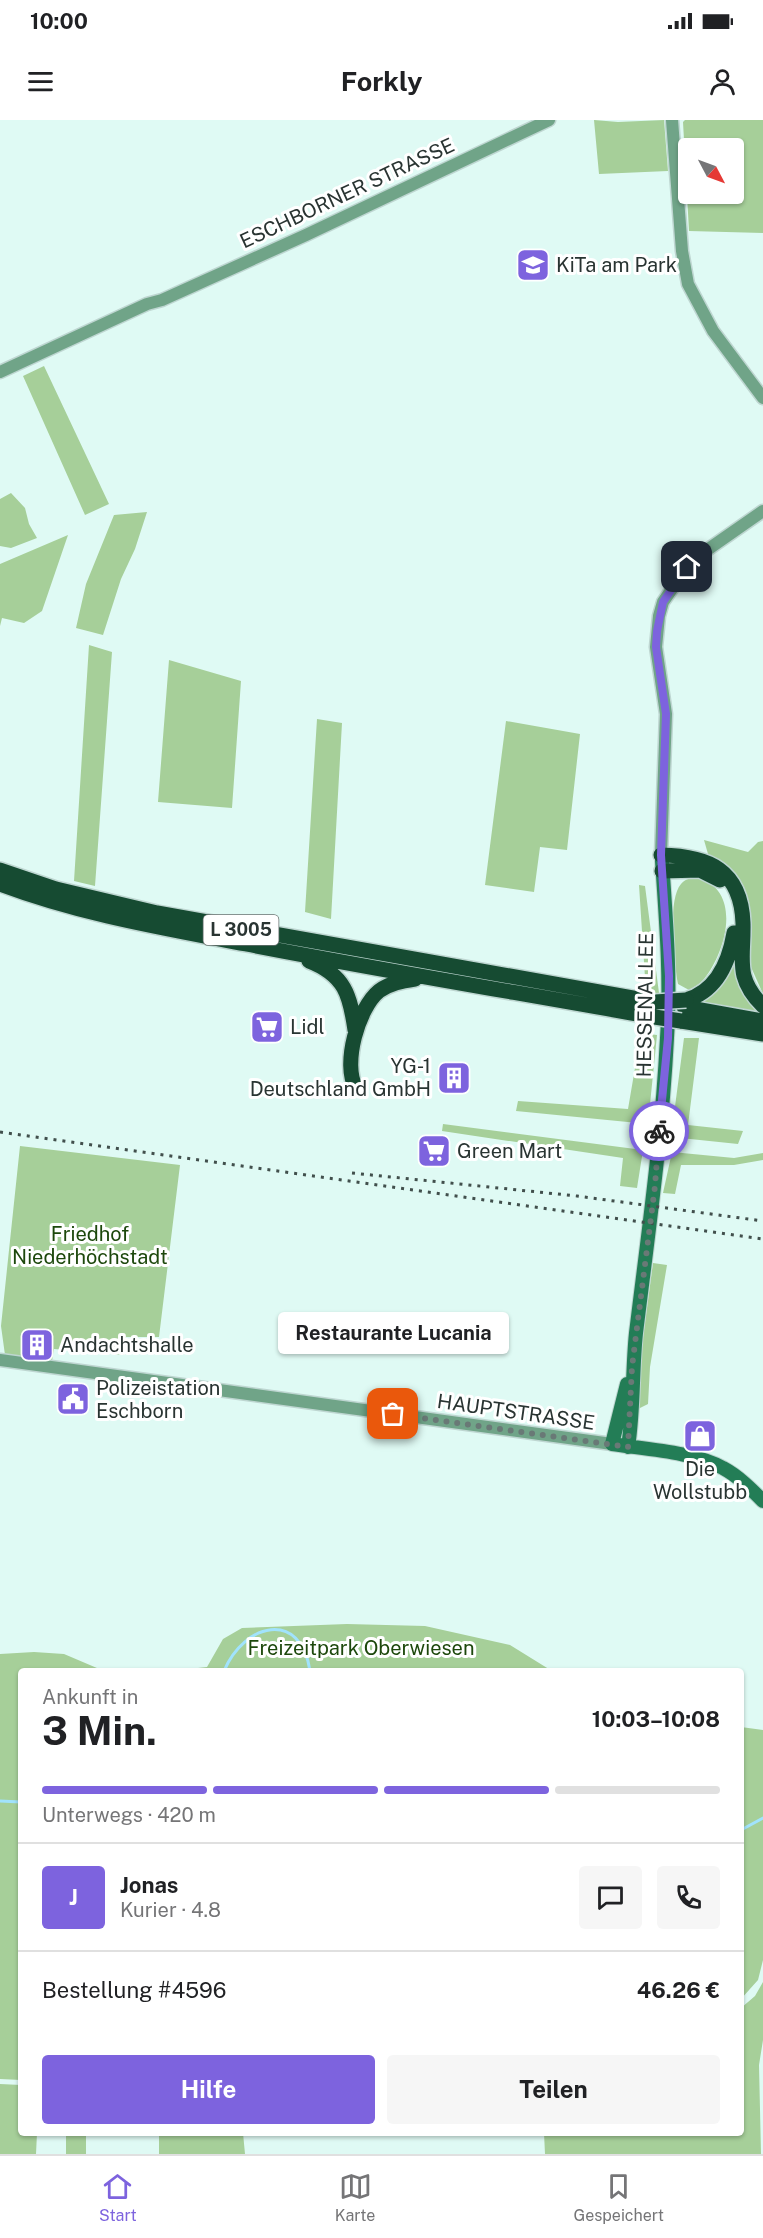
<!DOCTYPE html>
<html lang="de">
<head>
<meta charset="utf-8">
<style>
  :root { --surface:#fff; --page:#f6f6f6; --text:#202124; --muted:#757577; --line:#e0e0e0; --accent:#7d63de }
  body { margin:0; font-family:"Public Sans",sans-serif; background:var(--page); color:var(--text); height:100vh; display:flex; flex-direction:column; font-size:22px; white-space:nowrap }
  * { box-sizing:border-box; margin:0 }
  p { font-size:20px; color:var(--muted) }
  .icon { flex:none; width:33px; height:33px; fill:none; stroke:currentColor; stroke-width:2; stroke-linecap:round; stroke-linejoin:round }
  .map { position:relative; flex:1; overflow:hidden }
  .details { position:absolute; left:18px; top:1548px; width:726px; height:468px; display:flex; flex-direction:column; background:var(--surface); border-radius:6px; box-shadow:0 2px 4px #0004 }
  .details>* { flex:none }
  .needle { width:39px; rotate:131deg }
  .tools { position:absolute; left:678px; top:18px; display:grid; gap:12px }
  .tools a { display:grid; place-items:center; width:66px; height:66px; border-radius:6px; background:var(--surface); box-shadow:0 2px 4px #0004; font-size:30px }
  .pin { position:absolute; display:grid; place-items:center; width:51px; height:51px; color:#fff; margin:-26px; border-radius:12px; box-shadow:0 3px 9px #0006 }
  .courier { position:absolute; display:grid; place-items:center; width:60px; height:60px; margin:-30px; border:4px solid #7d63de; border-radius:50%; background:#fff; color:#222; box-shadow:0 2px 8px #0007 }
  .bubble { position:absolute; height:42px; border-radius:6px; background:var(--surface); box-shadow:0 2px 4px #0004; font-size:20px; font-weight:700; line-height:42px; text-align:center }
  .head em { font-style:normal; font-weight:700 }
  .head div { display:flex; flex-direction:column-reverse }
  .head { display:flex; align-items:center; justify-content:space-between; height:102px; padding:0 24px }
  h1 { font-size:39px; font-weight:700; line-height:45px }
  .bar { display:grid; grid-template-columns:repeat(4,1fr); gap:9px 6px; align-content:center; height:72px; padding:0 24px }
  .bar i { height:8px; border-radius:4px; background:var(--line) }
  .bar .selected { background:var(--accent) }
  .bar p { grid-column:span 4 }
  .line { display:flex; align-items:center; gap:15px; padding:0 24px; border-top:2px solid var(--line) }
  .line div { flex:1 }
  .round { display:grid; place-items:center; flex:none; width:63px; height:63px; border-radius:6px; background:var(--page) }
  .primary-button { display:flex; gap:12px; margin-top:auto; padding:12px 24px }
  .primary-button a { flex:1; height:69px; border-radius:6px; background:var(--accent); color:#fff; font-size:24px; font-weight:700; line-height:69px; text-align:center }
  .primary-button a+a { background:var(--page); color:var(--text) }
  .status { display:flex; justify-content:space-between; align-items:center; height:42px; padding:0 30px; background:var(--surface); direction:ltr }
  .status svg { height:16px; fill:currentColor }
  header { display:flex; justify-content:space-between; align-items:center; height:78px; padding:0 24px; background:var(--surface); font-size:27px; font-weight:700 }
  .menu { display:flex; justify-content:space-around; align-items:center; height:84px; border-top:2px solid var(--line); background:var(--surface); font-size:16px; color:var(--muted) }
  .menu a { display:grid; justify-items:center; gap:3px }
  .menu .selected { color:var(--accent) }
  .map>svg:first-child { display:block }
</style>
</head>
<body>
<div class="status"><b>10:00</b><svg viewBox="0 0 49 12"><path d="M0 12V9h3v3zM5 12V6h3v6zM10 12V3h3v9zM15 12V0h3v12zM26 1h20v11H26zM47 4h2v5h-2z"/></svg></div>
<header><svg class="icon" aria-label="menu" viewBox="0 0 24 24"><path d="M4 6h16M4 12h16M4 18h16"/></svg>Forkly<svg class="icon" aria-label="person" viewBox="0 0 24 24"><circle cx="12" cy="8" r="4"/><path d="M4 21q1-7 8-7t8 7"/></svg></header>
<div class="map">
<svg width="763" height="2034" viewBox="0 0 763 2034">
  <rect width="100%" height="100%" fill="#dffaf4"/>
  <path fill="#a6cf99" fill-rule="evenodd" d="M594,0L618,2L664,0L668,51L599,54Z
    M685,0H763V113L689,111L683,2ZM688,28H734V74H688Z
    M44,246L109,384L85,395L23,256Z
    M11,373L25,388L29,404L37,418L11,428L0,426V379Z
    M147,392L135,429L121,459L103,515L76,508L86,464L114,395Z
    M68,415L42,491L24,503L2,498L0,506V444Z
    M89,525L112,532L95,766L74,761Z
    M169,540L241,561L232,688L158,682Z
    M317,599L342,603L331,799L305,792Z
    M506,601L580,614L567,730L540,727L534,772L485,765Z
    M704,720L748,732L758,722L763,721V874L751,847L727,748L708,734Z
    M698,758C743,771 726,832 704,859C700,864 694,867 689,870L678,864C674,843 667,780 681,764C686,758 692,758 698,758Z
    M639,765L645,766L659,873H646Z
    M736,833L745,876L758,893L693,884Z
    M641,913L657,915L648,1004L516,991L518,981L628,989Z
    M684,918H699L688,1005L743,1011L738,1024L671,1017Z
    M443,1004L643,1030L637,1068L620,1066L623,1038L442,1011Z
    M20,1026L180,1045L159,1217H126L124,1235L54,1229L52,1241L5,1235L1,1206Z
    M672,1032L734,1038L763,1033V1040L734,1045H681L675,1074L663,1073Z
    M653,1143L667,1145L650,1247L648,1284L638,1289L639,1247Z
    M347,1504L425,1506L510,1525L552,1551H171L207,1547L223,1519L242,1508Z
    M34,1532L64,1534L104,1551H21V1960L0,1959V1534Z
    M741,1607L763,1610V1840L758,1860L741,1879Z
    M763,1862V1920L759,1945L761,2034H545L544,2013H741V1888L755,1876Z
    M0,1964L21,1965V2013H37L36,2034H0Z
    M66,2013H86V2034H66Z
    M159,2013H243L245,2034H159Z"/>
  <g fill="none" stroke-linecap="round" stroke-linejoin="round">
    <path stroke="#a1e3fd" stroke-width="3" d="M224,1551C244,1503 301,1489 310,1551
      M0,1681L21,1682
      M741,1710L763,1698"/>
    <defs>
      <path id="tertiary" d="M672,0L682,131L688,164L713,211L763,278
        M0,252L147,184L162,180L306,115L549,0
        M661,735L666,594L656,527L659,496L663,482L687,447L707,430L763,391
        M0,1240L612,1324"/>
      <path id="secondary" d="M627,1264L612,1324C644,1329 695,1332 723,1348C738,1356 751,1369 763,1381
        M628,1327C634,1289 632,1251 636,1213C648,1115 662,1017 667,918C671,859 666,800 662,741"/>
      <path id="trunk" d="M661,735C709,736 741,750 743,803C744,839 734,857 763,886
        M0,750L56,769L157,793L655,882
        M662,751L700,750L720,760
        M0,764C79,794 163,808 246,824C380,850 514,872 648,896
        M309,841C345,855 350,875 355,910
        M686,880C717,871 729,842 734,813
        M684,887L763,901
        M681,901L763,914
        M356,968C342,945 358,888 379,871C390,863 402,861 415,859"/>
    </defs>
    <use href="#tertiary" stroke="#bed6d1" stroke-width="15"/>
    <use href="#secondary" stroke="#bed6d1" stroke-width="16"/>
    <use href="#trunk" stroke="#bed6d1" stroke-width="18"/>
    <use href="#tertiary" stroke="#70a488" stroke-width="12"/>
    <use href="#secondary" stroke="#237d56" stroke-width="14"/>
    <use href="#trunk" stroke="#164b32" stroke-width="15"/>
    <path stroke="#414f4c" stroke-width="3" stroke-dasharray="3 6" stroke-linecap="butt" d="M0,1012L763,1119
      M352,1053L577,1076L763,1101"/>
    <defs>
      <path id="trunk-bridge" d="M655,882L686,880
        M648,896L681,901"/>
    </defs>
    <use href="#trunk-bridge" stroke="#bed6d1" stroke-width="18" stroke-linecap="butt"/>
    <use href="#trunk-bridge" stroke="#164b32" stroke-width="15"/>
  </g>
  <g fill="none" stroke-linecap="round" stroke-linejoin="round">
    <path stroke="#697976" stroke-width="6" stroke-dasharray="0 10.8" d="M393,1294L628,1327L632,1247L655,1066L659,1011"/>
    <path stroke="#7d63de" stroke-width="8" d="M659,1011L668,918L669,856L661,735L666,594L656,527L657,511L663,482L687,447"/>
  </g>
  <defs>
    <symbol id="school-square" viewBox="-11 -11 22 22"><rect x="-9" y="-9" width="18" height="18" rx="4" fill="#7d63de" stroke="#fff"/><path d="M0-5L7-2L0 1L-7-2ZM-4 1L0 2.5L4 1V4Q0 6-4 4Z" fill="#fff"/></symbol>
    <symbol id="supermarket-square" viewBox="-11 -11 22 22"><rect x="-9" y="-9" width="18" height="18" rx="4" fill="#7d63de" stroke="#fff"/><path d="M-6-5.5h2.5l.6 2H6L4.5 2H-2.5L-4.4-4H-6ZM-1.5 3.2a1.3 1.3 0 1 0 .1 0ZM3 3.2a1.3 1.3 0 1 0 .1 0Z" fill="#fff"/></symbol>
    <symbol id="building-square" viewBox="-11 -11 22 22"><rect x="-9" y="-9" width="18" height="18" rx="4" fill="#7d63de" stroke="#fff"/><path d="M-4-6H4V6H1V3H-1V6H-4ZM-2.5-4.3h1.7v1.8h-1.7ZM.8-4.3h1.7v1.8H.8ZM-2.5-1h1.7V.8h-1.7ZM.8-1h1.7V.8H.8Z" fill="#fff"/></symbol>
    <symbol id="civic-square" viewBox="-11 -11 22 22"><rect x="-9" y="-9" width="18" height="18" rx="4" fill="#7d63de" stroke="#fff"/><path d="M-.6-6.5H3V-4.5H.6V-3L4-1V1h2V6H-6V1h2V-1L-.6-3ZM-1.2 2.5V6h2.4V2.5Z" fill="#fff"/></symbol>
    <symbol id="shop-square" viewBox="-11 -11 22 22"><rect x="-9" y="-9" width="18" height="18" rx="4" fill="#7d63de" stroke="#fff"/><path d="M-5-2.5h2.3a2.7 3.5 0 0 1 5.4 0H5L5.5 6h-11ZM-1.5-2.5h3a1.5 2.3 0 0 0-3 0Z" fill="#fff"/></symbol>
  </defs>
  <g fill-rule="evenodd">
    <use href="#school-square" x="514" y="126" width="38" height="38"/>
    <use href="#supermarket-square" x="248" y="888" width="38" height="38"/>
    <use href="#building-square" x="435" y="939" width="38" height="38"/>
    <use href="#supermarket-square" x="415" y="1012" width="38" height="38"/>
    <use href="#building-square" x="18" y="1206" width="38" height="38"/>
    <use href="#civic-square" x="54" y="1260" width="38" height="38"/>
    <use href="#shop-square" x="681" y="1297" width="38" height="38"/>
  </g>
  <g text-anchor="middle" stroke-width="6" stroke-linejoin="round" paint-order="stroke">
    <rect fill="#fff" stroke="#697170" stroke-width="1.5" x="203.5" y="795" width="75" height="30" rx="4.5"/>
    <g font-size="18" font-weight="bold" fill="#293432">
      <text x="241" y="816">L 3005</text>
    </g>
    <g font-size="20" fill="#293432" stroke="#fff">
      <text transform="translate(347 73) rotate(-25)" y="7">ESCHBORNER STRASSE</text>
      <text transform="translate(645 885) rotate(-89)" y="7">HESSENALLEE</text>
      <text transform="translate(516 1292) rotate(8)" y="7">HAUPTSTRASSE</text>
    </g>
    <g font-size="20" fill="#293432" stroke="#fff" text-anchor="start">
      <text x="556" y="152">KiTa am Park</text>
      <text x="290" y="914">Lidl</text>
      <text x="431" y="953" text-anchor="end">YG-1<tspan x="431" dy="23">Deutschland GmbH</tspan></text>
      <text x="457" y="1038">Green Mart</text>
      <text x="60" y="1232">Andachtshalle</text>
      <text x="96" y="1275">Polizeistation<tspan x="96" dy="23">Eschborn</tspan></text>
      <text x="700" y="1356" text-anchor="middle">Die<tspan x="700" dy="23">Wollstubb</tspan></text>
    </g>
    <g font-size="20" fill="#1d480c" stroke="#fff">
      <text x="90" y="1121">Friedhof<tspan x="90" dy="23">Niederhöchstadt</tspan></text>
      <text x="361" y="1535">Freizeitpark Oberwiesen</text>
    </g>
  </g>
</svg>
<div class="tools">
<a><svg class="needle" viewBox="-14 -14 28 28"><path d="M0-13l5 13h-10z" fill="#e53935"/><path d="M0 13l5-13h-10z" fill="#757577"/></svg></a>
</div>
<div class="pin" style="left:393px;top:1294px;background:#ea580c"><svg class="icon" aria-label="bag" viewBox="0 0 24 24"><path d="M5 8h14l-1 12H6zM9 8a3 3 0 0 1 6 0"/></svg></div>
<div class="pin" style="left:687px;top:447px;background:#1f2937"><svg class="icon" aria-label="home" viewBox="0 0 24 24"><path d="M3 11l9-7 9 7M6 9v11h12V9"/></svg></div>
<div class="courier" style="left:659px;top:1011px"><svg class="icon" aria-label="bike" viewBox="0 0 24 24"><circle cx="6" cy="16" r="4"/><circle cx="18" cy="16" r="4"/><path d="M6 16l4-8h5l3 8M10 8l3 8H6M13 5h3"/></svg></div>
<div class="bubble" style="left:278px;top:1192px;width:231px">Restaurante Lucania</div>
<section class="details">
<div class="head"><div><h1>3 Min.</h1><p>Ankunft in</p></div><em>10:03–10:08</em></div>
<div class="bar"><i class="selected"></i><i class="selected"></i><i class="selected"></i><i></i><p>Unterwegs · 420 m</p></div>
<div class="line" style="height:108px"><b class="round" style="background:var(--accent);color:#fff">J</b><div><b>Jonas</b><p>Kurier · 4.8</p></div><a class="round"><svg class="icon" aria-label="chat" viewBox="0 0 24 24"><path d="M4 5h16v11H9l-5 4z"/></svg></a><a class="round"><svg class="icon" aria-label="phone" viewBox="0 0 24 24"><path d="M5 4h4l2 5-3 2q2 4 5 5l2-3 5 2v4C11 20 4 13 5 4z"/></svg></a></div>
<div class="line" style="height:78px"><div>Bestellung #4596</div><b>46.26 €</b></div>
<div class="primary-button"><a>Hilfe</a><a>Teilen</a></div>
</section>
</div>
<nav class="menu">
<a class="selected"><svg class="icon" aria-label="home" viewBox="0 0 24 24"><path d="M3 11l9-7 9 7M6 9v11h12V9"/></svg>Start</a>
<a><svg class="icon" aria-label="map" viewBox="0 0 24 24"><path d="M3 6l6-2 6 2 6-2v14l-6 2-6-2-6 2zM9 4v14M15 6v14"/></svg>Karte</a>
<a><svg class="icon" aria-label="saved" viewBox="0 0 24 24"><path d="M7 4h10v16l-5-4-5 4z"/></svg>Gespeichert</a>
</nav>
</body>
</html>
